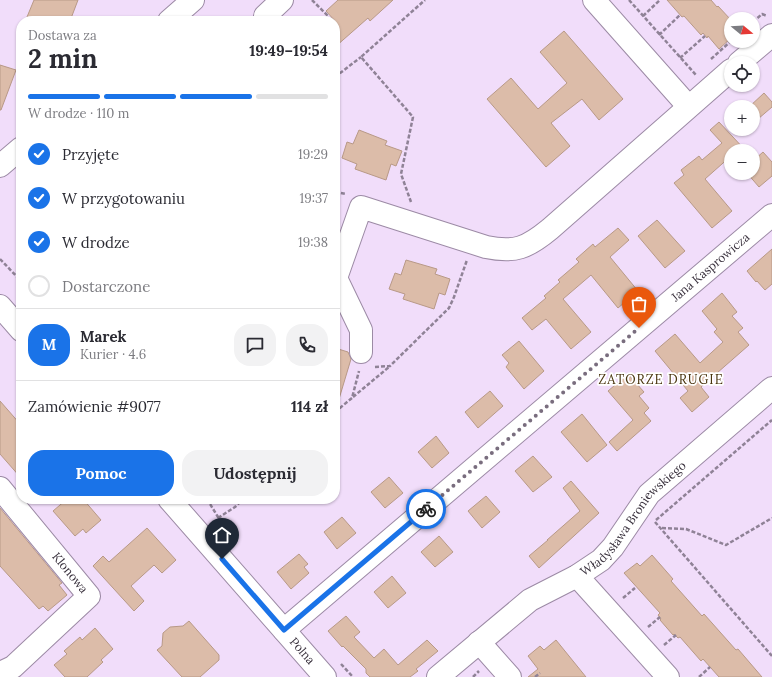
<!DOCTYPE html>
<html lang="pl">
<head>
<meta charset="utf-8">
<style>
  :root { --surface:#fff; --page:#f2f2f3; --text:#2b2b33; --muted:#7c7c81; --line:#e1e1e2; --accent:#1a73e8 }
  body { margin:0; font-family:Lora,serif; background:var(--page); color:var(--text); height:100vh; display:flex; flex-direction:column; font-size:15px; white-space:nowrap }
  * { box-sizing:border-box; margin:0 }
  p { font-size:13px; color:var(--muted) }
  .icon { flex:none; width:22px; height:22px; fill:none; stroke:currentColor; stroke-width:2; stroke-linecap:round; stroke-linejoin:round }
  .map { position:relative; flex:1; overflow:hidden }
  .sheet { position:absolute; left:16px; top:16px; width:324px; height:488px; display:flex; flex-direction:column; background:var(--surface); border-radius:16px; box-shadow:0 1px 3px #0004 }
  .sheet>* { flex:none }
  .needle { width:26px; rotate:108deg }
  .tools { position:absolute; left:724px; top:12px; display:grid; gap:8px }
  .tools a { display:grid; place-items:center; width:36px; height:36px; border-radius:50%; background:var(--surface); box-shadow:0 1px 3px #0004; font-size:20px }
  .pin { position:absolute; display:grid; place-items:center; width:34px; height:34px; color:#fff; margin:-41px -17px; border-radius:50% 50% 50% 0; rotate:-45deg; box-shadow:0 0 4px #0007 }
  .pin .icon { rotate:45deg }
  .courier { position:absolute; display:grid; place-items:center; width:40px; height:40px; margin:-20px; border:3px solid #1a73e8; border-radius:50%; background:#fff; color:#222; box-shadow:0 1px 5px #0007 }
  .headline em { font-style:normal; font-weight:700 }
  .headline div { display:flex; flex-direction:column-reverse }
  .headline { display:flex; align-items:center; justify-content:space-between; height:68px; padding:0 12px }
  h1 { font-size:26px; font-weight:700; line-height:30px }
  .bar { display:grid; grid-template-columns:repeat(4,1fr); gap:6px 4px; align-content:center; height:48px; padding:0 12px }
  .bar i { height:5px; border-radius:3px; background:var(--line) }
  .bar .current { background:var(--accent) }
  .bar p { grid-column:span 4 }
  .line { display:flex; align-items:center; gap:10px; padding:0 12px; border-top:1px solid var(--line) }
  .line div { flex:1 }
  .round { display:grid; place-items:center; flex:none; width:42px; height:42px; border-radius:16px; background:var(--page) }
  ol { padding:0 12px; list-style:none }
  li { display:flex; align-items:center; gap:12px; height:44px }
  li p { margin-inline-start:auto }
  li .icon { padding:4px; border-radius:50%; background:var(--accent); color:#fff; stroke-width:4 }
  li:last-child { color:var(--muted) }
  li i { width:22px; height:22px; border:2px solid var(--line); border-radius:50% }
  .cta { display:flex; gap:8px; margin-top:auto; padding:8px 12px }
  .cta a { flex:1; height:46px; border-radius:16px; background:var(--accent); color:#fff; font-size:16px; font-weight:700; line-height:46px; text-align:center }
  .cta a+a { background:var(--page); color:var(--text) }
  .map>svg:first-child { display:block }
</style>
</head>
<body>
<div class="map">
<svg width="772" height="677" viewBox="0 0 772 677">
  <rect width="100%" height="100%" fill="#f1ddfa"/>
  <path fill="#dcbca9" stroke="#b89987" d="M34,0H78L70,21H38L27,17Z
    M338,0H393L370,21L368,18L335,47V21L326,11Z
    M667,0H711L717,7L718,6L731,20V38L719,49L708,36L707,38L703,33L701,35L684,16L682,17Z
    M564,31L623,99L599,120L582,99L551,123L570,146L546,167L487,99L511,78L538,109L567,83L540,52Z
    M0,65L16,70L1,110H0Z
    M764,93L772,102V107L758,119L753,114V107H749Z
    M719,122L746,151H731V156L705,179L732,211L712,228L674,183L684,175L681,170L699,156L702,160L722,143L710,130Z
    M359,130L387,141L385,145L402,151L396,166L391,164L386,180L355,169L357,164L342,158L347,142L353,144Z
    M763,152L772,162V176L759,187L747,173H753V159L754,160Z
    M657,220L685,251L665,268L638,236Z
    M618,228L629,240L610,257L638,291L618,308L591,275L563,299L591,332L571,349L546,319L532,330L522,318L546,298L544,296L560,282L558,280L579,262L576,259L593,244L595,247Z
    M772,249V284L765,290L757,281L756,282L747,271Z
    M406,260L437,269L435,274L450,279L445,295L439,293L434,309L403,299L405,294L389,289L395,273L401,275Z
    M722,293L737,312L732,316L743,328L738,332L749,345L701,387L709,397L692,412L680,398L688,391L655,351L675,334L700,363L723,342L714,332L717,329L702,311Z
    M519,341L544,371L524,389L506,367L509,363L502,355Z
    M335,348L348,352L351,359L339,399L335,398Z
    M628,374L644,392L639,396L649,408L644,413L651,421L617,451L609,442L633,420L608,391Z
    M490,391L503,406L478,428L465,412Z
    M0,401L21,425V478L0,454Z
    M582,414L607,445L587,462L561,432Z
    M436,436L449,453L432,468L418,452Z
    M533,456L552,477L533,492L515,471Z
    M389,477L403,493L385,508L371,492Z
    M571,481L599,513L539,568L529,556L548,540H547L580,511L563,488Z
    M486,496L500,512L482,528L468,511Z
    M67,499H83L101,520L86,533L83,529L75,536L53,511Z
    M0,508L62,583L59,585L67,595L48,611L43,606L39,609L0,566Z
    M342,517L356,533L337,549L324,532Z
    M147,528L176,560L162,573L154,565L131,586L144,601L134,611L93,566L103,556L109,562Z
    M439,536L453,552L435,567L421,552Z
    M299,554L308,564L304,567L309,573L291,589L277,572Z
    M652,555L673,579L671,581L702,616L704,614L736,650L738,649L762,677H719L703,659L701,661L680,637L678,638L674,634L673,635L660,620L661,619L658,615L660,613L624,573L637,563L640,566Z
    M392,576L406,593L388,608L374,592Z
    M346,616L360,632L354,637L374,658L384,649L398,665L427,640L438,651L416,669L418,671L410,677H370L366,673V669L343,646L342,647L328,631Z
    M189,621L219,655V660L200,677H182L157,650L162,646L163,633L170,627L183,626Z
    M95,628L113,649L101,660L103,662L87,677H65L54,665L67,654L64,651L80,637L82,640Z
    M556,640L586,677H528L538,669L528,656L540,646L544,650Z"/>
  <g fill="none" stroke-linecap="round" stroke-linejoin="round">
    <defs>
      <g id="minor">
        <path d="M594,0L688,106"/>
        <path d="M265,16L282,0"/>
        <path d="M169,21L193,0"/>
        <path d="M739,63L772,35"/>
        <path d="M0,166L21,148"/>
        <path d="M0,306L21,330"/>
        <path d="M361,352V330L336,278L361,207L486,247C515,253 527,248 550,229L731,70"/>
        <path id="s1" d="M0,488L89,596L13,667L0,673"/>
        <path id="s2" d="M169,499L325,677"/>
        <path d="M577,576L668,677"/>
        <path id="s3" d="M284,630L772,215"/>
        <path d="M479,642L510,677"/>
        <path id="s4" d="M438,677L530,600L577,576L601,560L613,547L649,494L772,388"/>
      </g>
    </defs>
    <use href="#minor" stroke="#9c8aa5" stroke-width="24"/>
    <path stroke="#8f8296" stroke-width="2.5" stroke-dasharray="4 2" stroke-linecap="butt" d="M312,0L328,16
      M629,0L696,75
      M643,16L660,0
      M753,22L762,14L767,16
      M659,35L680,15
      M680,58L705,36
      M711,59L731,41
      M335,77L361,57
      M335,192L346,194
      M411,202L401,174L413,117L361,57L425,0
      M0,259L21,281
      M375,367L390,366L449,308L454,297L467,260
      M353,397L389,367
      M335,412L352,398L359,371
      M207,499L229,535
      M218,518L235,507L243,499
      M656,520L772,420
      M655,522L772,656
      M662,528L686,529L726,545L772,518
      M623,598L635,588
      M648,627L660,617
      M664,645L676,635
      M341,664L353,677
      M473,677L479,671
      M535,677L540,673
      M699,677L710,667"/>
    <use href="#minor" stroke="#fff" stroke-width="22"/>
  </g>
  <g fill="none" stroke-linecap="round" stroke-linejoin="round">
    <path stroke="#796d7e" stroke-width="4" stroke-dasharray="0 7.2" d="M426,509L639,328"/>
    <path stroke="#1a73e8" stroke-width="5" d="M222,559L284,630L426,509"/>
  </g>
  <g text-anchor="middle" stroke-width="3.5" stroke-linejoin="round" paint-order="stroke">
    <g font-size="12" fill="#38303c" stroke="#fff">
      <text dy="4" stroke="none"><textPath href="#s3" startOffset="560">Jana Kasprowicza</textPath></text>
      <text dy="4" stroke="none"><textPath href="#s4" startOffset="254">Władysława Broniewskiego</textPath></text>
      <text dy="4" stroke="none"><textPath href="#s1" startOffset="110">Klonowa</textPath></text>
      <text dy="4" stroke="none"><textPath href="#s2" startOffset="202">Polna</textPath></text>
    </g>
    <g font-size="13" letter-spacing="1" fill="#49340e" stroke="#fff">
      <text x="661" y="384">ZATORZE DRUGIE</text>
    </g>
  </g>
</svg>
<div class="tools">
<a><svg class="needle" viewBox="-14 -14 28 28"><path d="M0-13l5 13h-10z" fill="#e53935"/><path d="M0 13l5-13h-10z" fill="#7c7c81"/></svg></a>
<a><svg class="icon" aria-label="locate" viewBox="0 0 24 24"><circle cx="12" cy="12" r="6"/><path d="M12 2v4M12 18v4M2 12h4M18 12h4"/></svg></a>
<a>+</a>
<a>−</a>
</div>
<div class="pin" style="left:639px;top:328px;background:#ea580c"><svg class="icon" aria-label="bag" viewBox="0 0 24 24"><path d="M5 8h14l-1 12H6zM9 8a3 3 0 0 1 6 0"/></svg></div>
<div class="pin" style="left:222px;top:559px;background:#1f2937"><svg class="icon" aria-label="home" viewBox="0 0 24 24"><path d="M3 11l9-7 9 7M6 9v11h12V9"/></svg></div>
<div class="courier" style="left:426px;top:509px"><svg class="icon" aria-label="bike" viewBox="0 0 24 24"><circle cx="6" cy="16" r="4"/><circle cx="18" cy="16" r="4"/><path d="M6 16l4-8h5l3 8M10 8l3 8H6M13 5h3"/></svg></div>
<section class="sheet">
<div class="headline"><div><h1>2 min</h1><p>Dostawa za</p></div><em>19:49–19:54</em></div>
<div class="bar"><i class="current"></i><i class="current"></i><i class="current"></i><i></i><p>W drodze · 110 m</p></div>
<ol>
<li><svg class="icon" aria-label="check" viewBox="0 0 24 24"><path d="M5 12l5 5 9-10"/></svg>Przyjęte<p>19:29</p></li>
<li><svg class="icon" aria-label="check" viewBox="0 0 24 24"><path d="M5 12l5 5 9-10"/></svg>W przygotowaniu<p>19:37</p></li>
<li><svg class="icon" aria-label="check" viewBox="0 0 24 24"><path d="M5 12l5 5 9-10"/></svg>W drodze<p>19:38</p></li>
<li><i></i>Dostarczone</li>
</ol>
<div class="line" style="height:72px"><b class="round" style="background:var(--accent);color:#fff">M</b><div><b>Marek</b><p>Kurier · 4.6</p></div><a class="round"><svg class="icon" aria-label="chat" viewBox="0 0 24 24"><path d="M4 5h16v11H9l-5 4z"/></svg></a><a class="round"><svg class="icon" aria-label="phone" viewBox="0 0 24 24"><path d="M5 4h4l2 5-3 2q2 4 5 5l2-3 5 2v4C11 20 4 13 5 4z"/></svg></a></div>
<div class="line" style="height:52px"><div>Zamówienie #9077</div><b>114 zł</b></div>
<div class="cta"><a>Pomoc</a><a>Udostępnij</a></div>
</section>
</div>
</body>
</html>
